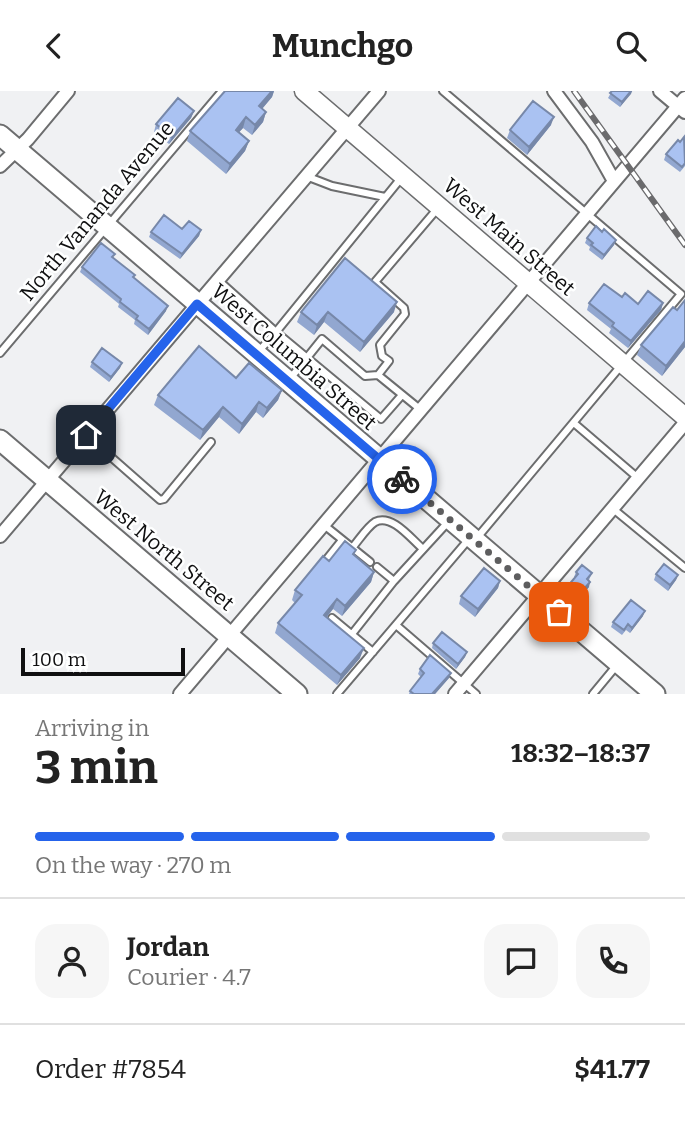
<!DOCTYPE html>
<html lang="en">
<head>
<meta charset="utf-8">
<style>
  :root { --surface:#fff; --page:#f6f6f6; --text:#222; --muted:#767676; --line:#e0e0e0; --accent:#2563eb }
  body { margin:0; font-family:Bitter,serif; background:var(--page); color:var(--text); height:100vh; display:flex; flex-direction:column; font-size:26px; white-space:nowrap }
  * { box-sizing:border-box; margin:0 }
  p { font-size:23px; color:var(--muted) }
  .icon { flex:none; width:38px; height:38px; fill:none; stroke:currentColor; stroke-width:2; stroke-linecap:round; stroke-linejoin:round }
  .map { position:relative; height:603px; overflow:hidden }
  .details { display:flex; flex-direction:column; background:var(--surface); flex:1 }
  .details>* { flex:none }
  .scale { position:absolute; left:21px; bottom:18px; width:164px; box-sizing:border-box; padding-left:7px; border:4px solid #0f0f10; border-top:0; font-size:19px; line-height:24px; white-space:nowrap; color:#0f0f10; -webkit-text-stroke:5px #feffff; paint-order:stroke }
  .pin { position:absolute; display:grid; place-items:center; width:60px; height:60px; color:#fff; margin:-30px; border-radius:14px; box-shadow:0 4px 10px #0006 }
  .courier { position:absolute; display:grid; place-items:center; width:70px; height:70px; margin:-35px; border:5px solid #2563eb; border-radius:50%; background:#fff; color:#222; box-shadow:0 2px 9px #0007 }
  .overview em { font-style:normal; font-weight:700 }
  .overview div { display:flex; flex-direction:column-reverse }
  .overview { display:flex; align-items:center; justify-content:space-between; height:119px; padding:0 35px }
  h1 { font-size:46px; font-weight:700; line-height:52px }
  .bar { display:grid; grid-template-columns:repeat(4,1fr); gap:10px 7px; align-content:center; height:84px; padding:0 35px }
  .bar i { height:9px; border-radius:5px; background:var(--line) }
  .bar .active { background:var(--accent) }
  .bar p { grid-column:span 4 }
  .line { display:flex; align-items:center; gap:18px; padding:0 35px; border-top:2px solid var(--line) }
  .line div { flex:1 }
  .round { display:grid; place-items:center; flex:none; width:74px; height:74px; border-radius:21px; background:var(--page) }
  header { display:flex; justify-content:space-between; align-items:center; height:91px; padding:0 35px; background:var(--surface); font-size:32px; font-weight:700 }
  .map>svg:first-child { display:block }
</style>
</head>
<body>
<header><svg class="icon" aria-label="back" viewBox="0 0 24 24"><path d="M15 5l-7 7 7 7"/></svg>Munchgo<svg class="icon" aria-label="search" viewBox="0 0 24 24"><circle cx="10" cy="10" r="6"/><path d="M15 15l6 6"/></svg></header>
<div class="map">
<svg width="685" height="603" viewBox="0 0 685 603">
  <rect width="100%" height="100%" fill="#f0f1f3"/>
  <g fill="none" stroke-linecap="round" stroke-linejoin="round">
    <defs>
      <path id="lane" d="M443,0L681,203L476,448
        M306,85L332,95L385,106
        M218,189L276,241L402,86
        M259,260L276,241L381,328L402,304
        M0,262L222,0
        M378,284L389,270L382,265L380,254L405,223L404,217L375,191L438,117
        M289,289L322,248L365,285L378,284L421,319
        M575,333L638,387
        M86,344L160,409L164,408L211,351
        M612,417L685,477
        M324,434L370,471
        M352,457C359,449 367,436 375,431C392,422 412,449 423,458
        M326,469L342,449
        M377,476L394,490L449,430
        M332,527L373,561
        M396,534L476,603
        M352,543L394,490
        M337,603L469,448
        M593,603L617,574"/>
      <path id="street" d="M554,0L592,51L614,90
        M660,0L685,21
        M0,75L28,48L68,0
        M0,445L379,0
        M180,603L685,7
        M455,603L685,332"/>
      <path id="secondary" d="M304,0L685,326"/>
      <path id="primary" d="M0,44L655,603
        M0,349L297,603"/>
    </defs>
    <use href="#lane" stroke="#6c6d6e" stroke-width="10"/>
    <use href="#street" stroke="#6c6d6e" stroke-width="16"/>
    <use href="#secondary" stroke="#6c6d6e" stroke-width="21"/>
    <use href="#primary" stroke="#6c6d6e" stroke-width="23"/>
    <use href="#lane" stroke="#fff" stroke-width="6"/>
    <use href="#street" stroke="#fff" stroke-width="12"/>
    <use href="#secondary" stroke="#fff" stroke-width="18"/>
    <use href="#primary" stroke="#fff" stroke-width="19"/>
    <defs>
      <path id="rail" d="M574,0L685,154"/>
    </defs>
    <use href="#rail" stroke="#6b6b6d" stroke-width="6"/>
    <use href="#rail" stroke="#feffff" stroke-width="3.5" stroke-dasharray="10" stroke-linecap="butt"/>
  </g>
  <path fill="#92a7d0" d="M225,0H274L272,6L262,18L266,21L263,31L252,44L243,37L238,42L249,50L245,60L226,83L187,50L190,40Z
    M612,0H632L620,16L608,7Z
    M194,20L191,27L169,53L154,41L156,33Z
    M551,34L527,64L507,47L510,39Z
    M685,46V75L680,81L664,69L666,63Z
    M182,138L201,139L199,145L180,168L149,146L151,141Z
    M602,141L616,149L614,154L602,169L589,159L590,156L585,152L587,147Z
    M113,166L166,220L148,244L134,233L135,229L118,216L119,213L80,181L82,176Z
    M622,206L638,213L663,212L661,219L628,257L609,242L611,238L587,219L589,212Z
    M685,209V256L662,285L637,264L641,254L677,219Z
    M301,221H394L360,261L324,231L314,244L297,231Z
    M92,271L122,272L120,277L109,291L90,276Z
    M236,287L282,299L278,309L263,327L256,321L239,343L219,326L200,349L154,314L158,304Z
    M356,459L354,464L374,481L371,491L342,525L333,518L327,526L360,567L337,594L275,542L278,532L295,512L292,509L295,499L329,470Z
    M576,481L592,482L589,489V496L575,512L564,502L566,497L575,487L574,486Z
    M656,483L678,484L676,489L668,500L654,489Z
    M500,490L498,497L475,526L459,513L461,505Z
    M643,525L630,542L626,539L622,544L611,536L613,531Z
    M433,552L467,561L465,566L456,578L432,557Z
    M420,578L449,587L435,603H409L410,600L421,586L418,583Z"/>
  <path fill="#7788a9" d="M272,0H274L272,6L256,25L259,15Z
    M631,0H632L631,3L620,16L622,11Z
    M194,20L191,27L169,53L172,46Z
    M266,21L263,31L252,44L255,34Z
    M246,26L243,37L232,49L236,39Z
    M554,26L551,34L527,64L529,56Z
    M249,50L245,60L226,83L230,73Z
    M201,139L199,145L180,168L182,163Z
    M616,149L614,154L602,169L604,164Z
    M397,211L394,221L360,261L364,251Z
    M663,212L661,219L628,257L631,250Z
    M168,215L166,220L148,244L149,238Z
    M328,221L324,231L314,244L317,234Z
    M685,250V256L662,285L666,275Z
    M122,272L120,277L109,291L111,286Z
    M282,299L278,309L263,327L267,317Z
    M259,311L256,321L239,343L242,333Z
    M223,316L219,326L200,349L203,339Z
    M374,481L371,491L342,525L345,515Z
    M678,484L676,489L668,500L670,494Z
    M500,490L498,497L475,526L478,518Z
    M590,491L589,496L575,512L577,506Z
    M337,508L333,518L320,534L324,524Z
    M645,520L643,525L630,542L632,537Z
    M364,557L360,567L337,594L341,584Z
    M467,561L465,566L456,578L458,573Z
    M451,582L449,587L435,603H432Z"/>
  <path fill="#aac2f2" stroke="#7788a9" stroke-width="2" d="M225,0H272L259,15L266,21L255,34L246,26L236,39L249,50L230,73L190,40Z
    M612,0H631L622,11L610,2Z
    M178,7L194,20L172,46L156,33Z
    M533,10L554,26L529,56L510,39Z
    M684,46L685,72L682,76L666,63L678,49L680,51Z
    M164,124L182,138L189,130L201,139L182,163L151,141Z
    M596,135L602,141L604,138L616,149L604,164L591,154L593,152L587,147Z
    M101,152L115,163L112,166L135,184L133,186L168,215L149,238L136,228L138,225L120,211L121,208L82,176Z
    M345,167L397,211L364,251L328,221L317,234L301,221Z
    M604,193L622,206L625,202L638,213L648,200L663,212L631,250L612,235L614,232L589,212Z
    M685,209V250L666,275L641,254L673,216L677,219Z
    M199,255L236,287L249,272L282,299L267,317L259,311L242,333L223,316L203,339L158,304Z
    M102,257L122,272L111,286L92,271Z
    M345,450L356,459L353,463L374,481L345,515L337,508L324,524L364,557L341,584L278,532L302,504L295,499L323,465L329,470Z
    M664,473L678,484L670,494L656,483Z
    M582,474L592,482L587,488L590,491L577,506L566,497L578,483L576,481Z
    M484,477L500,490L478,518L461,505Z
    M631,509L645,520L632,537L628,533L624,539L613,531Z
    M442,541L467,561L458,573L433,552Z
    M430,564L451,582L432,603H414L410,600L424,582L420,578Z"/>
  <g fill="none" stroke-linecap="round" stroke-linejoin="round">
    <path stroke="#5e5e5f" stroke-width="7" stroke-dasharray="0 12.6" d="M402,388L559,521"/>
    <path stroke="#2563eb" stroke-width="9" d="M86,344L197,213L402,388"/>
  </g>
  <g text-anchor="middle" stroke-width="5" stroke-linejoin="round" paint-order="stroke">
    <g font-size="21" fill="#0f0f10" stroke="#feffff">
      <text transform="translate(97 120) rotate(-50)" y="7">North Vananda Avenue</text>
      <text transform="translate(509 146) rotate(41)" y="7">West Main Street</text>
      <text transform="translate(294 266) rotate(41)" y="7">West Columbia Street</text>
      <text transform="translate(164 459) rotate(40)" y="7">West North Street</text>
    </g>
  </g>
</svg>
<div class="scale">100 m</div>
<div class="pin" style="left:559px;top:521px;background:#ea580c"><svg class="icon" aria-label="bag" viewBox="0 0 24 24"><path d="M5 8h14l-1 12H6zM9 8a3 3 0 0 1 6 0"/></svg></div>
<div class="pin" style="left:86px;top:344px;background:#1f2937"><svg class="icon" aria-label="home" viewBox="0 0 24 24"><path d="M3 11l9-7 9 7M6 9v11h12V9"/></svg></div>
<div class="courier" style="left:402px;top:388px"><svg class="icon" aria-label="bike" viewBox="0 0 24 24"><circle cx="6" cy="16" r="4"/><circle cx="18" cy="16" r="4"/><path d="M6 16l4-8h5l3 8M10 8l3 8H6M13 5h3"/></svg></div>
</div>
<section class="details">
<div class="overview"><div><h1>3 min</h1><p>Arriving in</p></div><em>18:32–18:37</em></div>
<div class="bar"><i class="active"></i><i class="active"></i><i class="active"></i><i></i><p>On the way · 270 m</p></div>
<div class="line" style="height:126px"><a class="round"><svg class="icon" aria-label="person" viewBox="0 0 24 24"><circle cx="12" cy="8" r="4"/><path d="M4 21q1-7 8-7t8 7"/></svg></a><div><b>Jordan</b><p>Courier · 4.7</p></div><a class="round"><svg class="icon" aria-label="chat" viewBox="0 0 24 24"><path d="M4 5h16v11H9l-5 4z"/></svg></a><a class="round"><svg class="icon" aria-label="phone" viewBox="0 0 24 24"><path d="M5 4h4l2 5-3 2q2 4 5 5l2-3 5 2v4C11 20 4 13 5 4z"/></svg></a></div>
<div class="line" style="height:91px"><div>Order #7854</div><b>$41.77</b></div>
</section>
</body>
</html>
